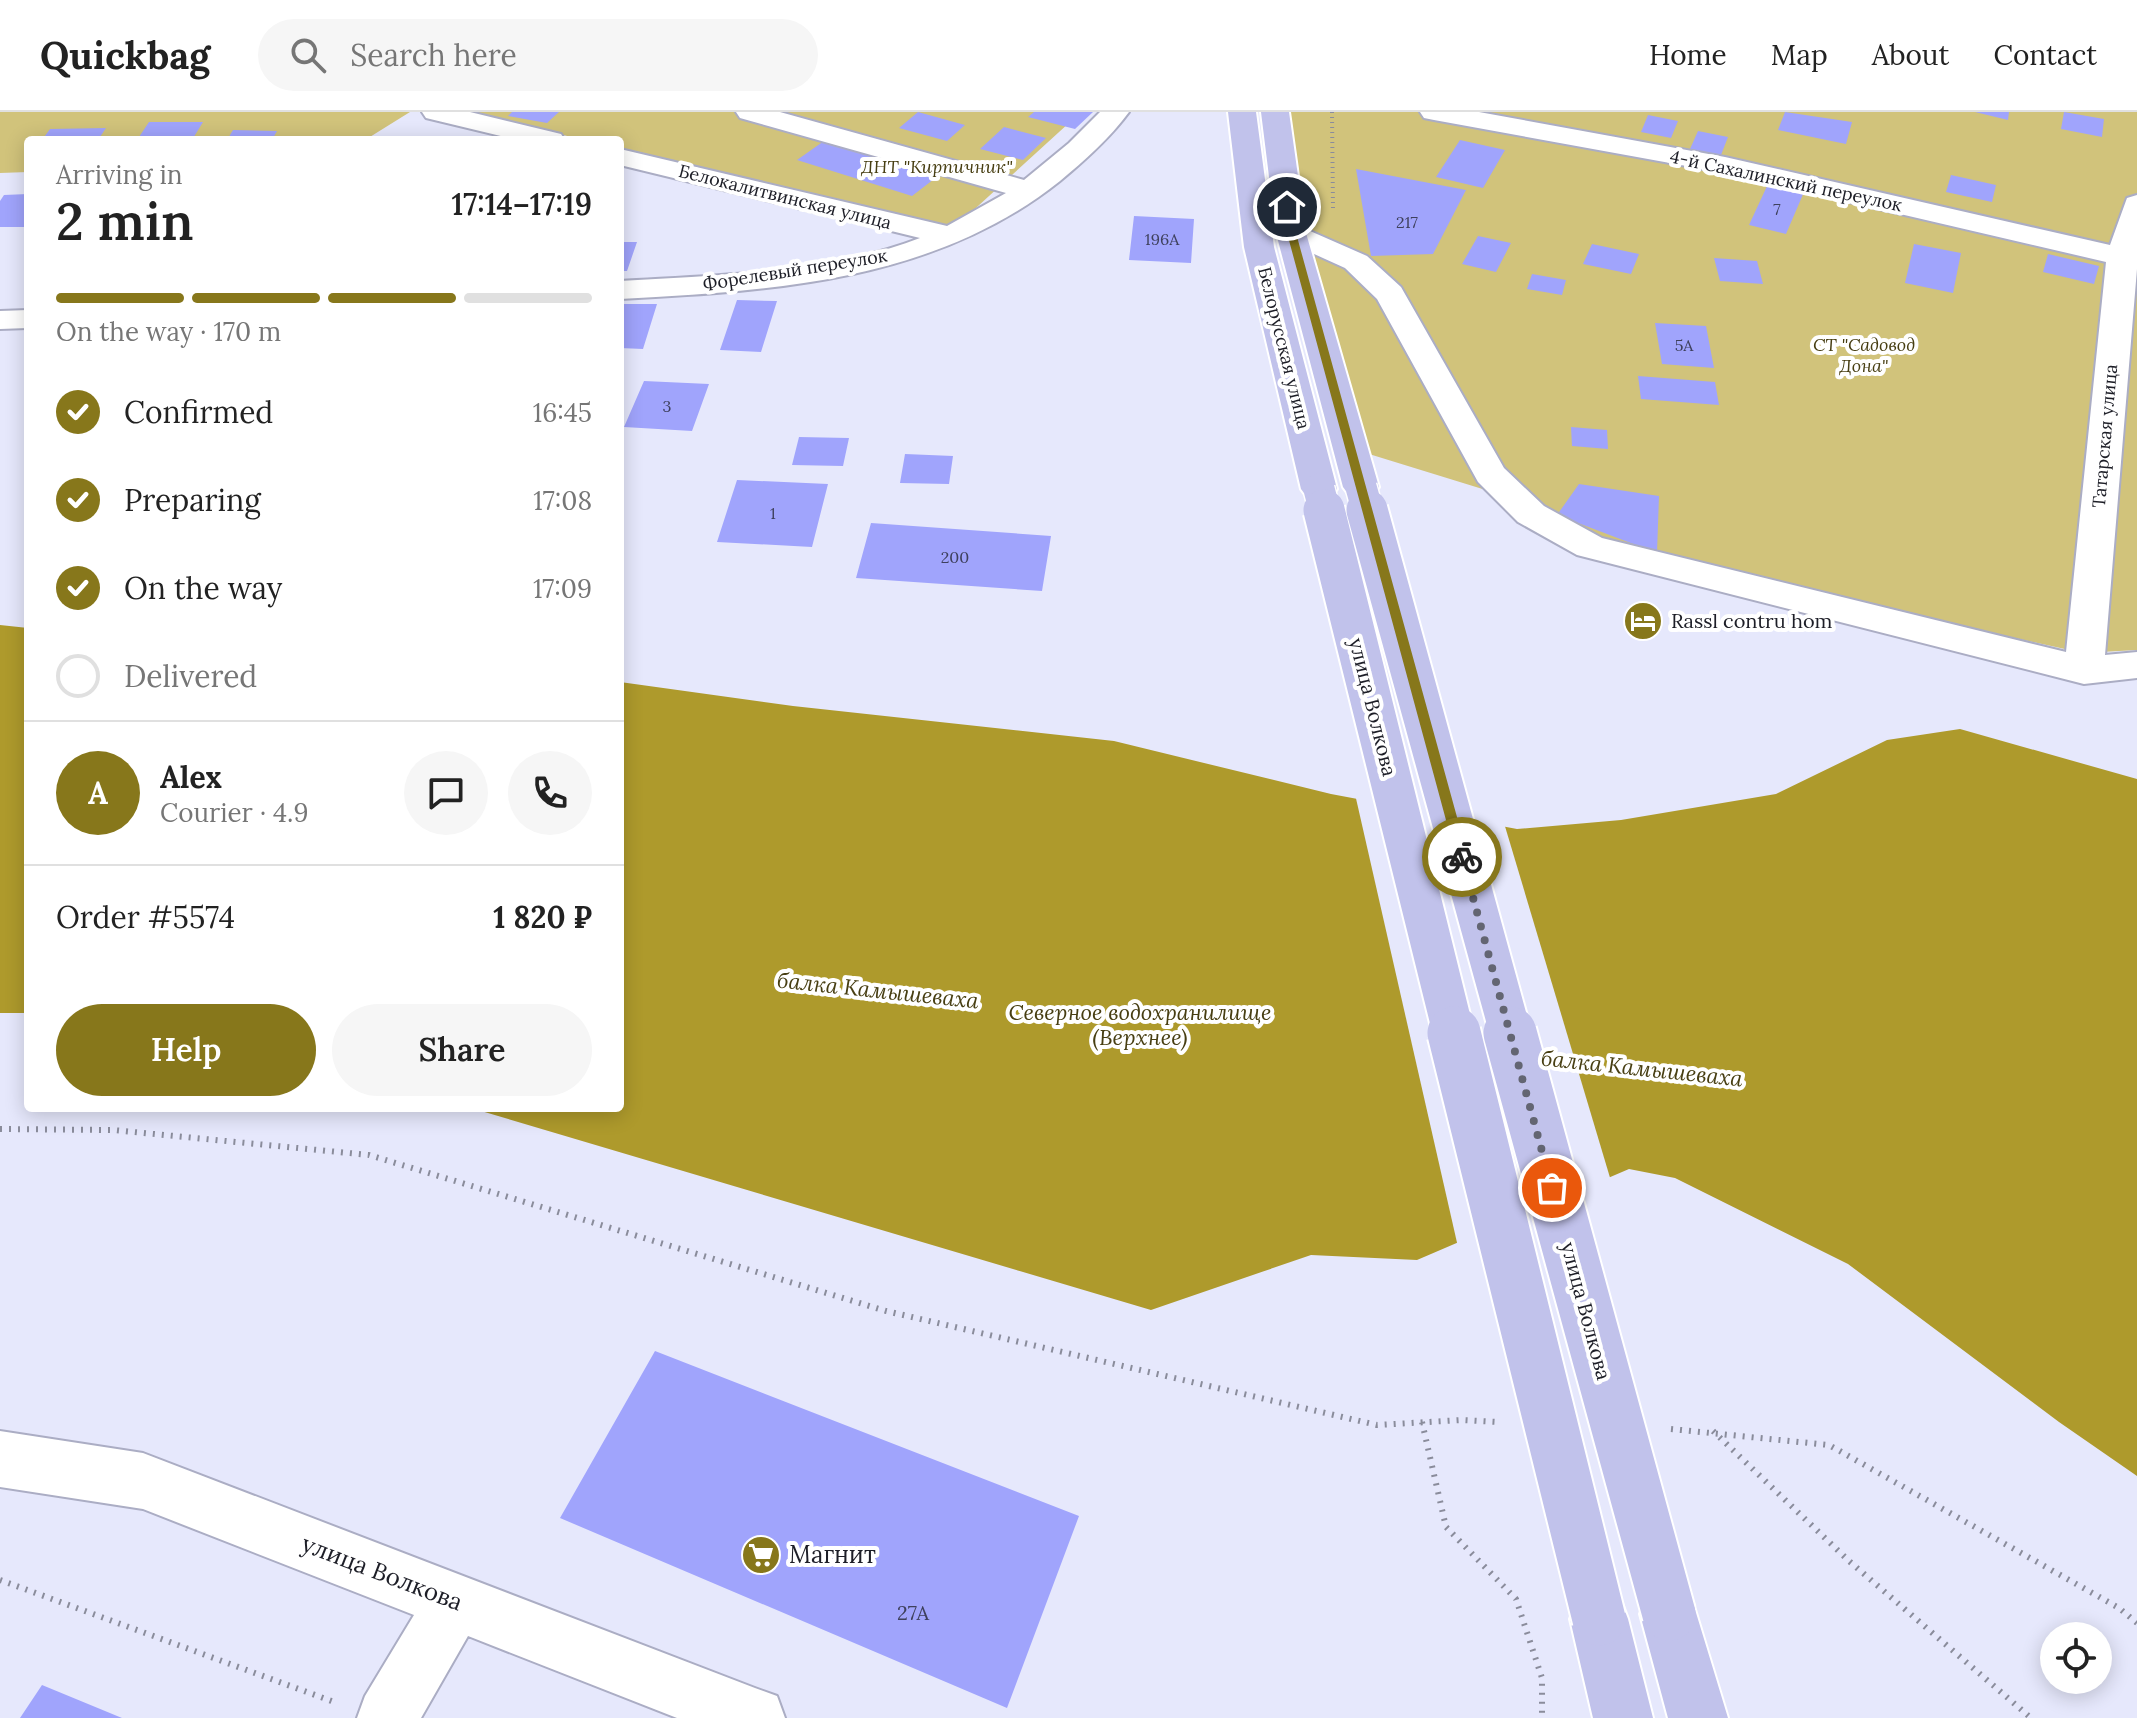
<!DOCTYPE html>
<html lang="en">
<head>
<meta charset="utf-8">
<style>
  :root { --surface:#fff; --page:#f6f6f6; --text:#222; --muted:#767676; --line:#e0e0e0; --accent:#87771b }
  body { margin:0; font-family:Lora,serif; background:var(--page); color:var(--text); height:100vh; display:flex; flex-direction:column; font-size:30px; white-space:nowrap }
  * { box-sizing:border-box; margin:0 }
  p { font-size:26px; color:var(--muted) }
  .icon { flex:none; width:44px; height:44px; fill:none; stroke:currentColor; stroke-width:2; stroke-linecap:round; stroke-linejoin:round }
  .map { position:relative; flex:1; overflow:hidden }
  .drawer { position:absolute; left:24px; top:24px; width:600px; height:976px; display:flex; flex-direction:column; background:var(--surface); border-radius:8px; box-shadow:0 4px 20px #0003 }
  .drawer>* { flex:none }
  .fabs { position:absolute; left:2040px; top:1510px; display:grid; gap:16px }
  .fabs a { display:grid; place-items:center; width:72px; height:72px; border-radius:50%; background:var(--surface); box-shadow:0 4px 20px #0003; font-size:40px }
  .pin { position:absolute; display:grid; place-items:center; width:68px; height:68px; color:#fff; margin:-34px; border:4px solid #fff; border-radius:50%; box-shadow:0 2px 8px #0007 }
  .courier { position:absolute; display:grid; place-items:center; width:80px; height:80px; margin:-40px; border:6px solid #87771b; border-radius:50%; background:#fff; color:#222; box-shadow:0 2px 10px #0007 }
  .overview em { font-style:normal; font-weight:600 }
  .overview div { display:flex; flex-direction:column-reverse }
  .overview { display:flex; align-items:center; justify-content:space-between; height:136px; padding:0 32px }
  h1 { font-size:52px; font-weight:600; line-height:60px }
  .bar { display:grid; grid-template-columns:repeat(4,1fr); gap:12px 8px; align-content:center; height:96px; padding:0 32px }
  .bar i { height:10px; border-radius:6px; background:var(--line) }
  .bar .on { background:var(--accent) }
  .bar p { grid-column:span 4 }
  .line { display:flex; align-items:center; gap:20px; padding:0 32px; border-top:2px solid var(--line) }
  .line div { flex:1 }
  .round { display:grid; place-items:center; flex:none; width:84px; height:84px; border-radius:42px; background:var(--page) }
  ol { padding:0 32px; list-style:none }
  li { display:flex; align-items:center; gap:24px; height:88px }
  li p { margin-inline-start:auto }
  li .icon { padding:8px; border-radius:50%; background:var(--accent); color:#fff; stroke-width:4 }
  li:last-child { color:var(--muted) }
  li i { width:44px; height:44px; border:4px solid var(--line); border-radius:50% }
  .action { display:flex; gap:16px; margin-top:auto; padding:16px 32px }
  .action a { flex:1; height:92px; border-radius:48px; background:var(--accent); color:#fff; font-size:32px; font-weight:600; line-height:92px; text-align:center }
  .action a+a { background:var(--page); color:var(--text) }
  header { display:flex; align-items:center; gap:48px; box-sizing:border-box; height:112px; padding:0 40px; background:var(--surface); border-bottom:2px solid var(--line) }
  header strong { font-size:38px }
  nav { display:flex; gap:44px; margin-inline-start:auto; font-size:28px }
  .search { width:560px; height:72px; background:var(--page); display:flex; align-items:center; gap:20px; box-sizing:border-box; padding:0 28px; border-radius:44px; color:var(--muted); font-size:30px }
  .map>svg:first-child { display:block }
</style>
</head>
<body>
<header>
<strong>Quickbag</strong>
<div class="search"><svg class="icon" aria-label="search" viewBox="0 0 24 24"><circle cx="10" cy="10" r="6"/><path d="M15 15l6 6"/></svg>Search here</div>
<nav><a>Home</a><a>Map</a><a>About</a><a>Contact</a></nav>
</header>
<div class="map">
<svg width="2137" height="1606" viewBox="0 0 2137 1606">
  <rect width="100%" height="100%" fill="#e6e8fc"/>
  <path fill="#d1c37b" d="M0,0H410L365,28H28V60L0,61Z
    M473,0H1081L954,116L620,37V28H583Z
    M1283,0H2137V538L2083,541L1653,447L1489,379L1369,342L1295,96Z"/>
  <path fill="#ae9a2c" d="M0,513L28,516V901H0Z
    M620,570L793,594L1114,629L1331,682L1517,717L1621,708L1776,682L1887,628L1960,617L2137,667V1364L2059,1310L1848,1152L1675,1066L1629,1057L1417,1148L1311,1143L1151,1198L471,996H620Z"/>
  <path fill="#e6e8fc" d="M1355,682L1504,711L1611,1069L1458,1135Z"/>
  <path fill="#a0a4fc" d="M512,0H559L547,11L508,4Z
    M918,0L965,13L947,29L899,16Z
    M1034,0H1093L1075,17L1028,5Z
    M1785,0L1852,10L1846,32L1778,18Z
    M1975,0H2009L2008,8Z
    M2064,0L2104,7L2102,25L2061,17Z
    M1648,3L1678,9L1671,26L1641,20Z
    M149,10H203L192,28H137Z
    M1004,15L1046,26L1023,48L980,37Z
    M106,16L98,28H42L50,17Z
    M233,18L277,19L272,28H227Z
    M1698,19L1728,25L1721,43L1690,37Z
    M1460,28L1505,38L1483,76L1436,65Z
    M824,29L938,64L912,84L797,48Z
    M1356,57L1466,78L1433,142L1371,144Z
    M1951,63L1996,73L1992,90L1946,80Z
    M1768,72L1804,80L1786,122L1749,113Z
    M28,82V115H0V89L4,83Z
    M1134,104L1194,107L1191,151L1129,148Z
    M1478,124L1511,131L1496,160L1462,152Z
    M620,130H637L627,159H620Z
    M1592,132L1639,142L1631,162L1583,152Z
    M1914,132L1961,141L1953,181L1905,171Z
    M2048,142L2099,154L2094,172L2043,160Z
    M1714,146L1757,149L1763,172L1720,169Z
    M1532,162L1566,168L1562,183L1527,177Z
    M737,188L777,189L761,240L720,238Z
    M620,192H657L643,237L620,236Z
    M1655,211L1706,214L1714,256L1662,252Z
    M1638,264L1715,270L1719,293L1641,287Z
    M644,269L709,272L692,319L624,315Z
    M1571,315L1607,318L1608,337L1572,334Z
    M799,325L849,326L843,354L792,353Z
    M905,342L953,344L949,372L900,371Z
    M737,368L828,372L812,435L717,430Z
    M1579,372L1659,384L1657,441L1557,403Z
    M871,411L1051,424L1042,479L856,466Z
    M655,1239L1079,1404L1007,1596L560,1406Z
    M42,1573L122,1606H20Z"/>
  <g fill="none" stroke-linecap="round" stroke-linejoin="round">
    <defs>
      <path id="minor" d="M422,0H470L561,22L565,28H517L426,6Z
        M736,0H780L1024,68L1069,31L1100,0H1129C1110,26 1084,49 1060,69C935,169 774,179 620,187V169C719,163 826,162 920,126L620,53V37L947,114L1006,81L740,6Z
        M1420,0H1479L1725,45L2110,133L2127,86L2137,83V157L2105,543L2137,540V566L2084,572L1577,443L1518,410L1478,370L1377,187L1345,156L1281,127L1276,121L1281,115L1291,112L1301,115L1367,144L1401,175L1504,356L1544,394L1602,426L2066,540L2106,150L1725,61L1434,8L1424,6Z
        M28,198V216L0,217V199Z
        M0,1319L143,1341L755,1576L777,1584L785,1606H677L468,1524L421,1606H357L365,1584L414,1503L143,1397L0,1375Z"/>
      <path id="major" d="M1228,0H1256L1274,135L1337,377L1331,385L1319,388L1307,385L1301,377L1244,135Z
        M1261,0H1289L1306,121L1379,375L1373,383L1361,386L1349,383L1343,375L1276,121Z
        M1669,1473L1690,1481L1728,1606H1668L1640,1502L1648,1481Z
        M1599,1478L1620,1486L1628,1507L1653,1606H1593L1570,1507L1578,1486Z"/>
    </defs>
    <use href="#minor" stroke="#abadc4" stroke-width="4"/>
    <use href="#major" stroke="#fff" stroke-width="4"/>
    <path stroke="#8a8c9b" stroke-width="4" stroke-dasharray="1 4" stroke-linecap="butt" d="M1332,0L1333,97"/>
    <path stroke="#8a8c9b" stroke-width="6" stroke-dasharray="2 7" stroke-linecap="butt" d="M0,1017L113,1018L369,1043L886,1199L1377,1313L1462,1308L1498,1310
      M1422,1310L1446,1415L1516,1487L1542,1566V1606
      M1671,1317L1829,1333L2119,1496L2137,1511
      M1713,1319L1849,1449L2031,1606
      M0,1468L337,1591"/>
    <use href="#minor" fill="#fff" fill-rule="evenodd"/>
    <use href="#major" fill="#c1c2eb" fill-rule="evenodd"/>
    <defs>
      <path id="major-bridge-far2" d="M1361,375L1368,400
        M1319,377L1325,400"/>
      <path id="major-bridge-far1" d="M1324,398L1454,923
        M1367,398L1511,923"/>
      <path id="major-bridge" d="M1454,921L1599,1507
        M1510,921L1669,1502"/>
    </defs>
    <use href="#major-bridge-far2" stroke="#fff" stroke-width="34" stroke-linecap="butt"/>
    <use href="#major-bridge-far1" stroke="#fff" stroke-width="45" stroke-linecap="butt"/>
    <use href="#major-bridge" stroke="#fff" stroke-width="57" stroke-linecap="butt"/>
    <use href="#major-bridge-far2" stroke="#c1c2eb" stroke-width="31"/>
    <use href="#major-bridge-far1" stroke="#c1c2eb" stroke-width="41"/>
    <use href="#major-bridge" stroke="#c1c2eb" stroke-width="53"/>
  </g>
  <path fill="#87771b" d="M1284,93L1292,95L1296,121L1468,745L1462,750L1456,745L1287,121Z"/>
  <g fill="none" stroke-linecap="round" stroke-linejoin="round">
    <path stroke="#636572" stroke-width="8" stroke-dasharray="0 14.4" d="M1462,745L1552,1076"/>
  </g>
  <defs>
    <symbol id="hotel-disc" viewBox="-11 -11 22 22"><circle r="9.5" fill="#87771b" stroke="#fff"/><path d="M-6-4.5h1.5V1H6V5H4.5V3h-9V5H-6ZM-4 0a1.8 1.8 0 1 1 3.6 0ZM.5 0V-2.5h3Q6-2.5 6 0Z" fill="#fff"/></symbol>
    <symbol id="supermarket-disc" viewBox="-11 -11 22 22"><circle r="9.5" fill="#87771b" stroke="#fff"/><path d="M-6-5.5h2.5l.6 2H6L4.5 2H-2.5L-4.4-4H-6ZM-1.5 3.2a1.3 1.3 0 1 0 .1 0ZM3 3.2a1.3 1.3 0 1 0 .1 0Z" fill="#fff"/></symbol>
  </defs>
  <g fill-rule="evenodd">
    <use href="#hotel-disc" x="1621" y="487" width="44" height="44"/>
    <use href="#supermarket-disc" x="739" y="1421" width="44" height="44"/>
  </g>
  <g text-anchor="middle" stroke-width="8" stroke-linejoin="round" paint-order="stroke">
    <g font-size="16" fill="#3e405c">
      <text x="1777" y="103">7</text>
      <text x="1407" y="116">217</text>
      <text x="1162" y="133">196А</text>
      <text x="1684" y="239">5А</text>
      <text x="667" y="300">3</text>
      <text x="773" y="407">1</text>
      <text x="955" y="451">200</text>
    </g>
    <g font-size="18" font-style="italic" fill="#473e12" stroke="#fff">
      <text x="937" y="61">ДНТ "Кирпичник"</text>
      <text x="1864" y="239">СТ "Садовод<tspan x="1864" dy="21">Дона"</tspan></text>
    </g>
    <g font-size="18" fill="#1d1e27" stroke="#fff">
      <text transform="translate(1786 69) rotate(12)" y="6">4-й Сахалинский переулок</text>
      <text transform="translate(785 85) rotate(14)" y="6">Белокалитвинская улица</text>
      <text transform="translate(795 158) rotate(-9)" y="6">Форелевый переулок</text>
      <text transform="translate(1284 236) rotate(76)" y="6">Белорусская улица</text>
      <text transform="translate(2105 324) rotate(-85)" y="6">Татарская улица</text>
    </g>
    <g font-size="20" fill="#1d1e27" stroke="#fff" text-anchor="start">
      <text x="1671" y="516">Rassl contru hom</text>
    </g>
    <g font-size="20" fill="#1d1e27" stroke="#fff">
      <text transform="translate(1373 595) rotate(76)" y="7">улица Волкова</text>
      <text transform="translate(1586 1199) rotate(75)" y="7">улица Волкова</text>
    </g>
    <g font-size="20" fill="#3e405c">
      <text x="913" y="1508">27А</text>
    </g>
    <g font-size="22" font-style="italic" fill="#473e12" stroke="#fff">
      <text transform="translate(878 878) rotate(6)" y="8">балка Камышеваха</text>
      <text x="1140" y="908">Северное водохранилище<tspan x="1140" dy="25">(Верхнее)</tspan></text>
      <text transform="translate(1642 956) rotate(6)" y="8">балка Камышеваха</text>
    </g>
    <g font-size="24" fill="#1d1e27" stroke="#fff" text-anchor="start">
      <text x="789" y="1451">Магнит</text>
    </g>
    <g font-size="24" fill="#1d1e27" stroke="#fff">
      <text transform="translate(382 1461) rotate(21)" y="8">улица Волкова</text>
    </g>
  </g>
</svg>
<div class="fabs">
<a><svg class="icon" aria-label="locate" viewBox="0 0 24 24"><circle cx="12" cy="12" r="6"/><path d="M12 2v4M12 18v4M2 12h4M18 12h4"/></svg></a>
</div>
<div class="pin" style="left:1552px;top:1076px;background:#ea580c"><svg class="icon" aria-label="bag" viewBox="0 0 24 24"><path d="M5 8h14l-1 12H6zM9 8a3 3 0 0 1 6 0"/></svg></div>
<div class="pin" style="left:1287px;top:95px;background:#1f2937"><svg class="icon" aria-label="home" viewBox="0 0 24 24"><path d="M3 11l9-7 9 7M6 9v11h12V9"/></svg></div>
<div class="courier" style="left:1462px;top:745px"><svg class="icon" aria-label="bike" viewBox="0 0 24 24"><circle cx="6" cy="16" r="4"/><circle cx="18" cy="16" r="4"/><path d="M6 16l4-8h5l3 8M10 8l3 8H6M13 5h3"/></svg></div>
<section class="drawer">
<div class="overview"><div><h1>2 min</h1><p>Arriving in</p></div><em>17:14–17:19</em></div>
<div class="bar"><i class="on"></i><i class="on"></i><i class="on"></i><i></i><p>On the way · 170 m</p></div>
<ol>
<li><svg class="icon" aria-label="check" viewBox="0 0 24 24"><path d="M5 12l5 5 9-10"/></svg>Confirmed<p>16:45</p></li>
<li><svg class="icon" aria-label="check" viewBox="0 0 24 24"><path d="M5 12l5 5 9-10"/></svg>Preparing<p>17:08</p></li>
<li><svg class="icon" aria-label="check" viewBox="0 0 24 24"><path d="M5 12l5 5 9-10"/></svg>On the way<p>17:09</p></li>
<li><i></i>Delivered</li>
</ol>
<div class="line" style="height:144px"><b class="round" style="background:var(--accent);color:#fff">A</b><div><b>Alex</b><p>Courier · 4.9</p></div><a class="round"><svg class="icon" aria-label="chat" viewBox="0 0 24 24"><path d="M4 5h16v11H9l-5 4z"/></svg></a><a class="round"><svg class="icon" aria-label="phone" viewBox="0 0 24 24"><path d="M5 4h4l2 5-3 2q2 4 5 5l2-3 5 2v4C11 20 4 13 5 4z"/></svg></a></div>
<div class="line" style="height:104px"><div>Order #5574</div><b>1 820 ₽</b></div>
<div class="action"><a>Help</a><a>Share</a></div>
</section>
</div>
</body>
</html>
